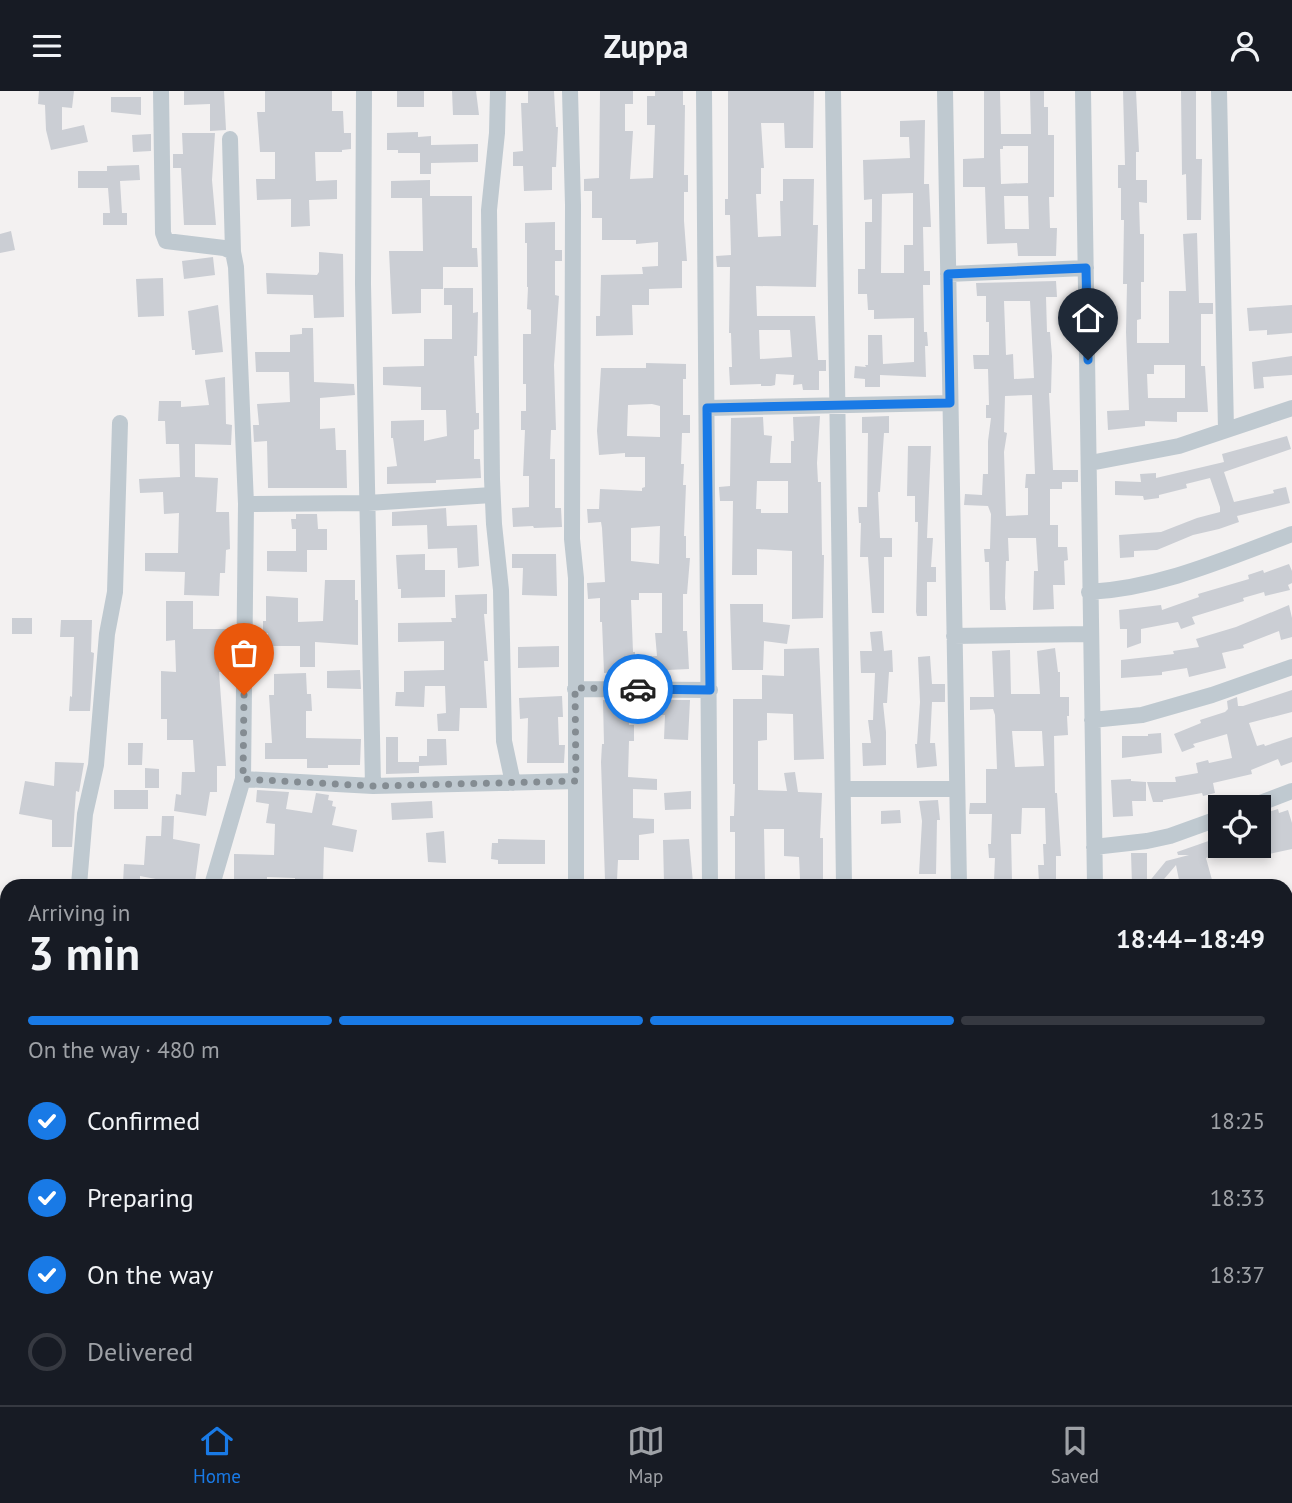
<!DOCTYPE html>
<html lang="en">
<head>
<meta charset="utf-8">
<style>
  :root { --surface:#171b24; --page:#242831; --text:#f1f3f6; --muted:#9ea1a6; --line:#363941; --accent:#197ae6 }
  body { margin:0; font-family:"PT Sans",sans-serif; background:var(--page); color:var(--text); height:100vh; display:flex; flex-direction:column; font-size:26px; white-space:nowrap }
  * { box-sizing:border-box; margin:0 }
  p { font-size:23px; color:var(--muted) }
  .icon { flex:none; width:38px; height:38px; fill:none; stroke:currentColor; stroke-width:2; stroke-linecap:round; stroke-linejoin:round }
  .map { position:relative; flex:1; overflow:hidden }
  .panel { position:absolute; left:0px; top:788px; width:1293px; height:527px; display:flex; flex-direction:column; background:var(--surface); border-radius:21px 21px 0 0; box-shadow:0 4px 10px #0003 }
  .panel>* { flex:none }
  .buttons { position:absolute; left:1208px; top:704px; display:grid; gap:14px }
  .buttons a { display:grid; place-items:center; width:63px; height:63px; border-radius:0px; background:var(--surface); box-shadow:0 4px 10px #0003; font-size:35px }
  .pin { position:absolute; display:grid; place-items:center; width:60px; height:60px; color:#fff; margin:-72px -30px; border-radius:50% 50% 50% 0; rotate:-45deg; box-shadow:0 0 7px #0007 }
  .pin .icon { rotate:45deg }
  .courier { position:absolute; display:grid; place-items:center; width:70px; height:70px; margin:-35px; border:5px solid #197ae6; border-radius:50%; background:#fff; color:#222; box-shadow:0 2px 9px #0007 }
  .headline em { font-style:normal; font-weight:600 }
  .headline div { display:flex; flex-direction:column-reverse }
  .headline { display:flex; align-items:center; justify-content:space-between; height:119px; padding:0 28px }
  h1 { font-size:46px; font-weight:600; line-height:52px }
  .bar { display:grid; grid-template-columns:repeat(4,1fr); gap:10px 7px; align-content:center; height:84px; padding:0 28px }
  .bar i { height:9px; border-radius:5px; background:var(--line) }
  .bar .selected { background:var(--accent) }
  .bar p { grid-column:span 4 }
  ol { padding:0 28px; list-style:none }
  li { display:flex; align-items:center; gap:21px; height:77px }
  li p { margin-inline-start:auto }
  li .icon { padding:7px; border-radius:50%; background:var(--accent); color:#fff; stroke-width:4 }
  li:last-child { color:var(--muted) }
  li i { width:38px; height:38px; border:4px solid var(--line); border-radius:50% }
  header { display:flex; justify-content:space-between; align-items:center; height:91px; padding:0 28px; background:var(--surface); font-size:32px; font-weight:600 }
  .menu { display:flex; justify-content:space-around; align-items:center; height:98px; border-top:2px solid var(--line); background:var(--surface); font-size:19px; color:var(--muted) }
  .menu a { display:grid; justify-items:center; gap:4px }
  .menu .selected { color:var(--accent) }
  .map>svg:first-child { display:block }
</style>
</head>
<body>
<header><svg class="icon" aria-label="menu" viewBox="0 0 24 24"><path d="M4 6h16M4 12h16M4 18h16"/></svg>Zuppa<svg class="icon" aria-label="person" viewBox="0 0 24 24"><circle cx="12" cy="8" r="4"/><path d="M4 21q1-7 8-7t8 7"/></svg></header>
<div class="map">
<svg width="1292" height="1314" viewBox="0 0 1292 1314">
  <rect width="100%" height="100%" fill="#f3f1f1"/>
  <path fill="#e4e2e3" d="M914,1307H1084V1311L1033,1314H915Z"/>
  <path fill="#cbced4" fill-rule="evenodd" d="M39,0H74L72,17L62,16V39L84,34L88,51L51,59L46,39L45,14L38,13Z
    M184,0H224L226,39L210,40V13L184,14Z
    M265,0H332V20H343L344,42H351V58L342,59V61H315L316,90L337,89V108L309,109L310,135L291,136V108L257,109L256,88H275V61H260L257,21H265Z
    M397,0H424V16H397Z
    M452,0H476L479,24H453Z
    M528,0H554L556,36H558L556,76H552V99L524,100L523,75H513V61L523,60L521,12H528Z
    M600,0H633V13H625V40H633L630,88L653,87L655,34H647V5H655V0H683V14H685L684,84H688V101H684V130L687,170H682V197L649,198V214H632L633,244L596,245V225H600L601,184L643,183L642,176L658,175V151L636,153V149H602V127H592V100H584V88L599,87Z
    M728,0H814L813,57H785L784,32H761L764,77H761V103H756L758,146L781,145L780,110H783V88H814L813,134H818L816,196L756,195L757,225H815L818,269H826V280H819V299H803L802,293L793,294L794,284L776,283L775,294L771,295H761V293L730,294L729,276H732L731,242H729L730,176H717L716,165L731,164L730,124H725V108H728ZM759,239H790L792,266L760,268Z
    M984,0H1000L1001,43H1031L1030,0H1044V16H1048V44H1054V106H1049L1050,137H1057L1056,165H1018L1017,152L987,153L985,96H963V68L984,67ZM1003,55H1028V92L1001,93L1000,58H1003ZM1004,105H1028L1029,138H1005Z
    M1123,0H1136L1139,61H1136V89H1147V112L1139,111L1140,143H1144V191H1141V228L1137,229V252H1169V200H1186L1183,143L1197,142L1199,212H1213V223H1201V275H1205L1208,321H1177V331L1145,330V335L1108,339L1107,320L1129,319L1126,241L1127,193H1123L1124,129H1121V97H1118V74H1125ZM1154,274H1185V307H1148L1147,283H1154Z
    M1181,0H1196V68H1202L1201,129H1187L1186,83L1182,84Z
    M111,6H141V24L111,21Z
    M925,29L924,93H929L931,136H923L924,180H930V194H923L924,241H927L928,255H925L926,286L880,284V296H865V288L854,287L855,275L866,276L865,274H868V244H882L883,273L914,271V227L874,228V219H868L867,203H858V178H865V131H872V108L864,109L863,69L910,67L909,46H900V30ZM913,102V154H904V182H881L882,103Z
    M418,41V46L431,45V54L478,53V71L431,72V83H420V62H398V59H387V42Z
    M182,42H215L212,89L216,134H184L181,77H173V63H183Z
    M151,43V60L133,61L132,44Z
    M139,74L140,89L120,90L122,122H127V134H103V122H110L108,97H78V80H107V75Z
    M430,89V105H472V157H477L478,176H443V198H421V222L392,223L389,160H423L422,107H391V90Z
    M555,131V159H562V170H555V204L559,205L554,274L556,339H551L550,368H555V417H561L562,436L534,437L533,435L513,436L512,417L529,416V385H523L525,339H521V320H526V293H523V243H531V219L527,218L528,196H527V152H525V132Z
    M11,140L15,159L0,162V143Z
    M319,161L343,163L344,226L314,227L313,204L267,203L266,182L317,184L319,181Z
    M213,166L215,184L184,188L182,170Z
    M163,187L164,225L138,226L136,188Z
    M1056,190L1057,206H1046L1047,241H1050L1052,265L1051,302H1049L1053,379H1078V391H1062V398H1050V434H1058V456H1067L1068,469L1064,470L1065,494H1053L1054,518L1033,519L1034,480H1038L1036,447H1008L1009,470H1006L1005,507L1006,519H990L989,471H985L984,458H990L991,423L988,415L964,414L965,403L982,404L983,383H988V350L991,327H986V314H989L988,278H974L973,264H989V231H986V205H977L976,192ZM1004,210H1030L1034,287L1014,288L1013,263L1006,264ZM1032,304L1035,383H1026L1025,397H1028V424L1006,425L1004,361L1007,342L1004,341L1005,305Z
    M444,197H473V222L478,221L477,265H474L476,322H479V338L474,339V368H480L481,387L436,389V392L387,393V376L397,375L393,347H391V330L424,329V350L447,345L446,319H421V296L383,294V276L424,275V248H452V214H444Z
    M218,214L223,261L195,264V259H192L188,220Z
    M1292,214V242L1267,244V239L1249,240L1247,217Z
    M302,237H313L314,291L354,293L355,304L320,307V338L335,337L336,359H346L347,397H268L267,350L254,351L253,334H259L257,313L290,311L289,281H256L255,261H290V244L302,243Z
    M1292,265V284L1263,286L1264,297L1254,298L1252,271Z
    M646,272L686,273V288H683V324H690V342H682L681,373H684L683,394H686L684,445H686V467H690L687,503H683V540H687L689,578L604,582L602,531H600V507L588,508L587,492L605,491L602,437L601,431L588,432L587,418H599L600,398L642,400V397L645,396V366H625V362L599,364L597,340L601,277H646ZM652,313L660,315V346L627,345L628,314ZM660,435L659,473L631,470V437ZM639,502H662V542H655L657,565L635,566V561H633L631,509H639Z
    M225,286L226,333L232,334L231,354L195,353V386L218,387L216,421H229L230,458L226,459L225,482H220L219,505L184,504L185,481L145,480V462H178L179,422L164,423L163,401L140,402L139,388L180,386L179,353H166L165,330H158L159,310H181V316L209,314L205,289Z
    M820,325L817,372L818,391H821L822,464H824L823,527L792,528V460L757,458V484H732L733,410H720L719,396L730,395L731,327L763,326L764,344L772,345L770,372H791V350H794L793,326ZM757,390H788V422H761V418H756Z
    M889,325V342H884L880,401H878L880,447H892V466H884V522H872L868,466H860L861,432H859L858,416H867L868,342H862V326Z
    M1287,345L1291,358L1224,381L1234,411L1274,402L1273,399L1286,396L1290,412L1237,425L1239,431L1219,438L1193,444L1157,459L1134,460V466L1120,467L1119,444L1161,441L1197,427L1220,421V416L1210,387L1186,393L1187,397L1159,404V407L1144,409L1143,405L1115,404V390L1141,391L1140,383L1156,382V387L1224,371L1222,363Z
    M908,355H931L927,447H933L931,476H936V491H927V525H917L916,521L918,431H915V405H907Z
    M446,417L447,435L477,434L479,475L458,477L457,457L428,458L427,434L392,435V421Z
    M296,423H317L318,438H327V459H307V481L267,480V460H296V438H292L291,428H296Z
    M425,463V479H445V506L401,507V498H398L396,464Z
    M512,463H556L557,505L522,504L523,477H512Z
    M1289,473L1292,480V492L1288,494L1290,499L1265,505L1264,501L1243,507L1244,510L1192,526L1195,533L1181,538L1178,531L1141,538V552L1127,557V538H1120L1119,519L1161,514L1162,519L1199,506L1198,503L1249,488L1248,484L1263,479L1264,482Z
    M325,489H355V509H358V554L315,551V576H300V555H268V542H263V530H266V505L298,507V531L323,530Z
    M487,503V523H484L488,570H484L487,617H460L459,640H438L437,623L446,622L445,595H425L424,616L395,615L396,601H404V580L444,579V550L398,551V532L452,531L451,527H456L455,504Z
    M166,510H193V538H227L228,555H221V581H219L226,675H217V701H210L206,725L174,720L176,703L181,704L182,681H195L193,649H167V628H161V580L176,581L175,549L166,550Z
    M730,513H763V531L790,534L787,553L764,550L763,579H732Z
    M1289,514L1292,527V546L1281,549L1279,540L1243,554L1244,557L1222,562L1226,577L1189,586L1187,577L1162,581V584L1121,587V569L1174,563L1173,560L1199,556L1196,548L1236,536Z
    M12,527H32V543H12Z
    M61,529H92L91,561L94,562L90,620H69L70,605L72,606L74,546H60Z
    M882,540L884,560L892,559L893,581H889L887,612H883L886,641V674L863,675L862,652H871L868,629H873L875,582H861L860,560H872L870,541Z
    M559,555V576L518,577V556Z
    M819,557L824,668L794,669L793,623L767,622V649L758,650V699L787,700L784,682L795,681L798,701L822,702L820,747H823V788L800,789L799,766L784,765V738H764L765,791L735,792V741H730V725H734L735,693H733V608H762V584L784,585V558Z
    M1055,557L1058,581H1060V606H1069V625H1067L1068,644L1054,645L1055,702H1057L1061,765H1056V790L1039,791L1038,774H1044L1043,753H1046L1045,717H1022L1021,743H1011L1012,790H994L995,767H989L988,753H991L992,723H969L970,712H986V678H997L995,624L993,618L970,619V606H994L992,560L1010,559L1011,603H1040L1037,560ZM1012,640H1042L1044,675L1015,676Z
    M930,565L932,593H945V611H932L930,652H935L937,675L917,677L915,653H917L920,611L918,566Z
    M360,579L361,598L327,597V580Z
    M306,582L307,603H311L312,620H306V647L361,648L360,674H328V677H307V668H265V652H272L269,604H274V583Z
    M1292,599V621L1249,632L1257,655L1264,653L1265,655L1292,646V671L1281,675L1278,668L1251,679L1252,683L1213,692L1215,702L1203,705L1202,702L1163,709V711H1153L1147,691H1176L1175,686L1198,682L1196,672L1208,669L1209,672L1232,667L1227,643L1193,653L1195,656L1182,661L1174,643L1201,632L1200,629L1225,621L1228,618L1227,610L1237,606L1238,615H1243Z
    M562,605L563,626H558L559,654H565L564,672H527L528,627L520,628L519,607Z
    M603,609L629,610V634H634V650H629L628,686L657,688V699L633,698V727L654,728V742L639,744V769H618L617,789H605L601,671L602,653H604Z
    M661,609H690L688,649L664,648L665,624H661Z
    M1161,642L1162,662L1122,667V645H1148V643Z
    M386,646H398V671H419V682L386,683Z
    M427,648H446L447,674L419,675V665H427Z
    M128,652H143L142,674H128Z
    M55,671L84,672L79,701L76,700L72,756H52V729L19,723L25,690L54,695Z
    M145,677L159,678V697H145Z
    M1131,688V690L1146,691V710H1132L1133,725L1113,726L1111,689Z
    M114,699H148V718H114Z
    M257,699L289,701L286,718L312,722L316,702L329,704L328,709L333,710L332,715L336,716L332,734L357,739L353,761L324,756L323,794H295V787L267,786V794H234V763L274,764L275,733L266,732L269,713L256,711Z
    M691,700V718L665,719L664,702Z
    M938,709L940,729H937L936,783H919L922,730L919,710Z
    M432,710L433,727L392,729L391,712Z
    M1278,718L1279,722L1288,719L1292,732V758L1269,763L1266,751L1258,755V724Z
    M900,719L901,732L881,733V720Z
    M162,725H174L173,748L200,753L195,791L161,789L140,785V793L123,792L124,773L144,774L146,745H161Z
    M444,740L446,772L428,771L426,742Z
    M1220,746V762H1208L1209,766L1206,767L1212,789L1180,794L1176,774L1159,794L1148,792L1166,770L1189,764H1178L1177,761Z
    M498,748L545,749V773H498V769L491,768L492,752H498Z
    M689,748L693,792H664L663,749Z
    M1131,762H1147V794H1132Z"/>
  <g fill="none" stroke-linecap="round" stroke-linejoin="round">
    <path stroke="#bfc9d0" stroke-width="16" d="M161,0L163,142L166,150L224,157L233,161
      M364,0L363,193L373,695
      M498,0L497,42L489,119L492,388L494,433L501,499L504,650L513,692
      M570,0L573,114L572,448L576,487V794
      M704,0L710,794
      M833,0L844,794
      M945,0L959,794
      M1083,0L1095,794
      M1219,0L1226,339
      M948,183L1086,177
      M707,317L950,312
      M1090,372L1179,355L1292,317
      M246,413L368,412L492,404
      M1089,501C1161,497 1225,468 1292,443
      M954,545L1090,543
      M575,598L710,599
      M1092,629L1142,624L1212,604L1292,576
      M243,688L373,695L576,690
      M843,698H956
      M1250,716L1292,700
      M1094,756L1147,750L1170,745L1220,727
      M79,794L85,723L96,674L107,543L115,501L120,332
      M212,794L243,688L246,413L236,176L233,161L230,48
      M0,823L7,817
      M1286,831L1292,829
      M0,908L7,909
      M0,1044H7
      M1286,1128L1292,1126
      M0,1172H7
      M1286,1269L1292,1266
      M0,1293H7
      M177,1307L178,1314
      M676,1307V1314
      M1105,1307V1314
      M1246,1314L1249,1307"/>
    <path stroke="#b1c2cf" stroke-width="21" d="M1286,982L1292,980
      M419,1314L429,1307"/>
  </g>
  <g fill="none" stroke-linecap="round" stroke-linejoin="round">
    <path stroke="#848c92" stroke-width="7" stroke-dasharray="0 12.6" d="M244,604L243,688L373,695L576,690L575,597L638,598"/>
    <path stroke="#197ae6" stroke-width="9" d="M638,598L710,599L707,317L950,312L948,183L1086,177L1088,269"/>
  </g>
</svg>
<div class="buttons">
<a><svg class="icon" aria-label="locate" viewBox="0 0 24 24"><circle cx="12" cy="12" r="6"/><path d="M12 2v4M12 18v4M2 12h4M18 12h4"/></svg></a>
</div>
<div class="pin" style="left:244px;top:604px;background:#ea580c"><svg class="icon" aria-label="bag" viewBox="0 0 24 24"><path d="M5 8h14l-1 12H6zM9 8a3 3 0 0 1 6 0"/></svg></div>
<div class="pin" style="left:1088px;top:269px;background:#1f2937"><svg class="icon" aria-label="home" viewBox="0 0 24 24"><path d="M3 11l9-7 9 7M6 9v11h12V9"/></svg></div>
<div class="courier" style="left:638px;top:598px"><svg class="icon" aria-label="car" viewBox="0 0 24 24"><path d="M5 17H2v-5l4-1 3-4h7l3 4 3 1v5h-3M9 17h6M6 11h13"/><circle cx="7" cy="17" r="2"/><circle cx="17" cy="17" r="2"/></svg></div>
<section class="panel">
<div class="headline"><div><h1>3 min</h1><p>Arriving in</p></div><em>18:44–18:49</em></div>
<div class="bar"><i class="selected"></i><i class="selected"></i><i class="selected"></i><i></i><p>On the way · 480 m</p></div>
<ol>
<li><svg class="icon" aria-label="check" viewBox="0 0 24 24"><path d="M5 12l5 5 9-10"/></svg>Confirmed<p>18:25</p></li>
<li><svg class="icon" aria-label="check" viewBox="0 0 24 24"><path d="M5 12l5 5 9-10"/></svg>Preparing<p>18:33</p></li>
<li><svg class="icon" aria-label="check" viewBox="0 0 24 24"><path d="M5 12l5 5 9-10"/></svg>On the way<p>18:37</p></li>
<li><i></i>Delivered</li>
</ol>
</section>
</div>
<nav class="menu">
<a class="selected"><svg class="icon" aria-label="home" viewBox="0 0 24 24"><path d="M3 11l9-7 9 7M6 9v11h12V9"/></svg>Home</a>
<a><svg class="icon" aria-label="map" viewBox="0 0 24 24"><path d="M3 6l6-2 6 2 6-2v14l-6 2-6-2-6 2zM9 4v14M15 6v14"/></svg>Map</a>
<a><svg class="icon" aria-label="saved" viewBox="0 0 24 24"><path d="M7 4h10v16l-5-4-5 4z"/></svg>Saved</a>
</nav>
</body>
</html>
